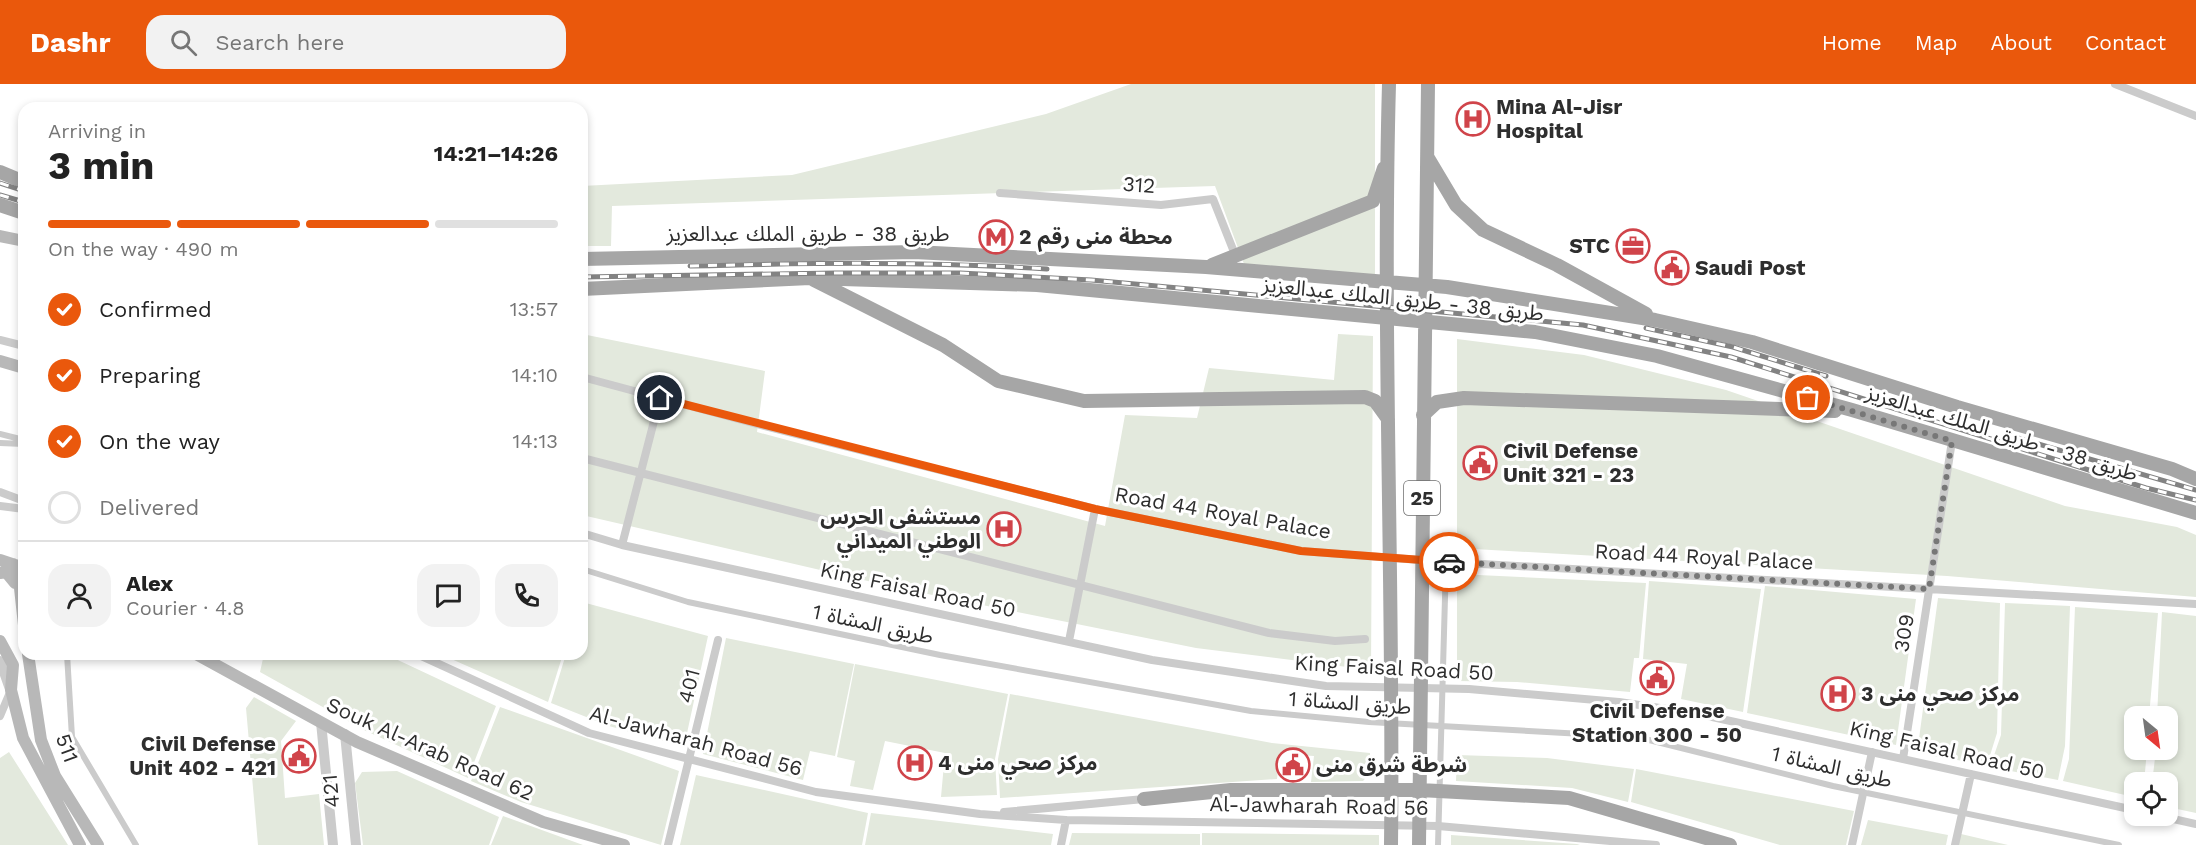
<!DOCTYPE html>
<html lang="en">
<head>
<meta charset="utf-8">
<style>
  :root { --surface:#fff; --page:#f2f2f2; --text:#222; --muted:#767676; --line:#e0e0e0; --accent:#ea580c }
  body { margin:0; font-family:"Work Sans","Noto Sans Arabic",sans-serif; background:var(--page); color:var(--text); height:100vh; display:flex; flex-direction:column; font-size:22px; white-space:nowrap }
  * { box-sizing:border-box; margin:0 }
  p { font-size:20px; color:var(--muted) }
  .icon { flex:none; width:33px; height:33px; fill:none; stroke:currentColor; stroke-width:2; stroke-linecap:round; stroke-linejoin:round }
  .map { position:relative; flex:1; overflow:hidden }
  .panel { position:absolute; left:18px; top:18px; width:570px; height:558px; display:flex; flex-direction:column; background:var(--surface); border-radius:18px; box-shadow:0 3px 9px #0003 }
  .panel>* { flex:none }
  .needle { width:39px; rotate:151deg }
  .fabs { position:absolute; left:2124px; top:622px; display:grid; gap:12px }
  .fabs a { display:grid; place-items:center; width:54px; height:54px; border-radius:12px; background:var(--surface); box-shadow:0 3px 9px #0003; font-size:30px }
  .pin { position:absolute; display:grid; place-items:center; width:51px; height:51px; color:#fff; margin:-26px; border:3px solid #fff; border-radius:50%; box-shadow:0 2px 6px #0007 }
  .courier { position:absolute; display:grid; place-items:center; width:60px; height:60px; margin:-30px; border:4px solid #ea580c; border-radius:50%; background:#fff; color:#222; box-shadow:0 2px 8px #0007 }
  .summary em { font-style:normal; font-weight:700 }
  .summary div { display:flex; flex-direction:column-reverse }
  .summary { display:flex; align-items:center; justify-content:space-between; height:102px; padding:0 30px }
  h1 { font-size:39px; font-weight:700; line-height:45px }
  .bar { display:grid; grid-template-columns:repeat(4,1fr); gap:9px 6px; align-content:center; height:72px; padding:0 30px }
  .bar i { height:8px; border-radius:4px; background:var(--line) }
  .bar .active { background:var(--accent) }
  .bar p { grid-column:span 4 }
  .line { display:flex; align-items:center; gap:15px; padding:0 30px; border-top:2px solid var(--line) }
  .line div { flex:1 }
  .round { display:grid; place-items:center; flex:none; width:63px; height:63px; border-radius:18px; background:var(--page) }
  ol { padding:0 30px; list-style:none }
  li { display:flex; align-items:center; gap:18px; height:66px }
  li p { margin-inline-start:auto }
  li .icon { padding:6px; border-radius:50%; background:var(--accent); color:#fff; stroke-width:4 }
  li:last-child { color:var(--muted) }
  li i { width:33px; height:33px; border:3px solid var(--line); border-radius:50% }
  header { display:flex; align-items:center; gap:36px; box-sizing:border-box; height:84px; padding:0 30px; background:var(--accent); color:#fff }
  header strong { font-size:28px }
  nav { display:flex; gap:33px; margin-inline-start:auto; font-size:21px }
  .search { width:420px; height:54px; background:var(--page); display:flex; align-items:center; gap:15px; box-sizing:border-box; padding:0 21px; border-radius:18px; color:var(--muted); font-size:22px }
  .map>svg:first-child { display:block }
</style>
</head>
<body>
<header>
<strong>Dashr</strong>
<div class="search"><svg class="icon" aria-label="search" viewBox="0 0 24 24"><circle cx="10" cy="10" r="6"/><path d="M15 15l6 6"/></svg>Search here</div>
<nav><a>Home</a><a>Map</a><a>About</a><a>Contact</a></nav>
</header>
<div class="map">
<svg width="2196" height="761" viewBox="0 0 2196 761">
  <rect width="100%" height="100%" fill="#fff"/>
  <path fill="#e3e9dd" d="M1131,0H1375V191L1244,180L1215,102L612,122L611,162H582V102L792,91L1046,30Z
    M582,250L765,287L757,348L1105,442L1125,331L1197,334L1209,284L1334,296L1338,250L1373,252L1371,586L1196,564L898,504L582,431Z
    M1457,255L1584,271L1726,306L2065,422L2177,443L2196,451V513L1947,492L1457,464Z
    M1457,490L1646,499L1639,574H1634L1630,608L1517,598L1457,597Z
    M1649,497L1761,505L1743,628L1681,615L1687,580L1643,575Z
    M1765,502L1916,515L1896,661L1747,629Z
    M1938,514L2000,519L1997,649L1987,681L1933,672L1934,664L1918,662Z
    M582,518L708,552L684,663L609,642L551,619L566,570H582Z
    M2005,519L2070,522L2065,662L2058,696L1990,683L2001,651Z
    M2075,523L2158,529L2149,633H2134V666H2147L2144,699H2134V713L2063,697L2069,675Z
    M2162,528L2196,532V729L2168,723V699H2152L2156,666H2168V633H2157Z
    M726,554L854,580L835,672L810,667L803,696L703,670Z
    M264,570H385L496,622L468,694L364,646L260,588Z
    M440,570H563L548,618Z
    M855,580L1008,610L995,675L997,711L941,713L945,669L885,657L873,706L850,702L855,677L837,673Z
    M1010,610L1272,659L1370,669V689L1363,697L1311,698L1314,672L1280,670L1277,695L1000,714L998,675Z
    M254,613L296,637L281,657L285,714L319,710L324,761H258L246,624Z
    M500,623L679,687L661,761L521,718L471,697Z
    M9,668L68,761H0V674Z
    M1457,671L1547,674L1634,685L1628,718L1572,704L1456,697Z
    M1636,685L1854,727L1846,761H1780L1631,718Z
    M397,687L499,733L489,761H363L355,699L362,688Z
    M696,691L868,729L862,761H680Z
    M871,729L1053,750L1051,761H865Z
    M503,732L583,761H491Z
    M1868,736L1948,751L1946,761H1861Z
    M1072,749L1200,750V761H1069Z
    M1202,749L1379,751V761H1202Z
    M1961,750L2008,761H1958Z
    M1451,751L1577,760L1580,761H1451Z"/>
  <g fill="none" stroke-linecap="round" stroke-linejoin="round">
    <path stroke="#cbcbcb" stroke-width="6" d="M0,350L24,356
      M0,359L24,360
      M582,485L688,518L940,571L1251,627L1369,638L1637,653L1833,702L2119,761
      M67,570L72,653L136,761
      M1438,761L1446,478"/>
    <path stroke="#cbcbcb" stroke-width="8" d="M2115,0L2196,32
      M1000,109L1161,121L1213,115L1236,173
      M0,256L24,262
      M582,293L768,343L1095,425L1301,467L1446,478L2196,520
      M582,374L1269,549L1335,557L1365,555
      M0,408L24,417
      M0,422L24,425
      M582,449L622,461L1152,576L1326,602L1469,605L1619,618L1694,629L2134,726
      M622,461L660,314
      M1069,557L1095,425
      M417,570L589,649L816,708L980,730L1066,736L1438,742L1656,761
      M0,632L11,606
      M1903,675L1952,357
      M1004,728L1144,715
      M2160,732L2196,740
      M668,761L718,556
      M1061,761L1066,736
      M1852,761L1872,668
      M1955,761L1971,690"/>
    <path stroke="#cbcbcb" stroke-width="10" d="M0,577L10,605
      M321,638L333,761
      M345,650L356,761"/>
    <path stroke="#b8b8b8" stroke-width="12" d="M0,152L24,157
      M0,277L24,284
      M0,476L24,484
      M13,480L20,504L24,541
      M0,489L6,488L15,499
      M0,557L13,581L11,606L23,654L80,761
      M28,570L41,656L55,692L98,761
      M196,570L357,658L543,738L624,761"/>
    <path stroke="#a6a6a6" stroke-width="14" d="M1389,0C1382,254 1394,507 1391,761
      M1428,74L1456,121L1483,146L1557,181L1646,230
      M0,88L24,98
      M0,121L24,129
      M582,175L914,168L1206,183L1447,203L1655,236L1752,258L1957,323L2172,385L2196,395
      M1212,181L1373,117L1384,84
      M814,196L943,261L998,297L1084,317L1365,313L1375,317L1388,335
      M582,205L810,194L1037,201L1535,248L1657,272L1852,326L2196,429
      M1423,331L1437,318L1464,314L1835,327
      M1144,715L1231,706H1420L1569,714L1730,761
      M1419,761L1428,0"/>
    <defs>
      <path id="rail" d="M0,99L24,107
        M0,111L24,118
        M690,182C809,179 927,177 1047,185
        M582,193L835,189H960L1091,196L1583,241L1731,273L2146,404L2196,416
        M1646,244L1733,263L1826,292
        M2011,352L2196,406"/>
    </defs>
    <use href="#rail" stroke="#838383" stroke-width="5"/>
    <use href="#rail" stroke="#fff" stroke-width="3" stroke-dasharray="9" stroke-linecap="butt"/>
  </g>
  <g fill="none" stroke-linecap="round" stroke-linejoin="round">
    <path stroke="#777" stroke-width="6" stroke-dasharray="0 10.8" d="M1449,478L1929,505L1952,357L1808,314"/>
    <path stroke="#ea580c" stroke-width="8" d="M660,314L1095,425L1301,467L1449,478"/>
  </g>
  <defs>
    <symbol id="hospital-ring" viewBox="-11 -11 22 22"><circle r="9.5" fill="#fff" stroke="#d0444a" stroke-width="1.5"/><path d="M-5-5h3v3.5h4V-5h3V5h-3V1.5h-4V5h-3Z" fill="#d0444a"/></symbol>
    <symbol id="metro-ring" viewBox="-11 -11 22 22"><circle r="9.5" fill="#fff" stroke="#d0444a" stroke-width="1.5"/><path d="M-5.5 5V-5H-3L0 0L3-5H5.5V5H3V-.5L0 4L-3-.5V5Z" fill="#d0444a"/></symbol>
    <symbol id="office-ring" viewBox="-11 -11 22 22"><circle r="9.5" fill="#fff" stroke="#d0444a" stroke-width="1.5"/><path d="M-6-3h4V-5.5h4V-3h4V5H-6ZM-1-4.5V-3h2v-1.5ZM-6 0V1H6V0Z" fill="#d0444a"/></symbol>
    <symbol id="civic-ring" viewBox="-11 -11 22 22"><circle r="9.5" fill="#fff" stroke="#d0444a" stroke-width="1.5"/><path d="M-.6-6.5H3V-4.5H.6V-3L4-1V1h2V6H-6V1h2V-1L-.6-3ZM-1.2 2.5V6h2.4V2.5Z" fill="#d0444a"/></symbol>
  </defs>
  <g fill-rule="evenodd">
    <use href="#hospital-ring" x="1454" y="16" width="38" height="38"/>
    <use href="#metro-ring" x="977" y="134" width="38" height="38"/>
    <use href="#office-ring" x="1614" y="143" width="38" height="38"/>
    <use href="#civic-ring" x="1653" y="165" width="38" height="38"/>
    <use href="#civic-ring" x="1461" y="360" width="38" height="38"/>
    <use href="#hospital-ring" x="985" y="426" width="38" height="38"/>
    <use href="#civic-ring" x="1638" y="575" width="38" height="38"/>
    <use href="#hospital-ring" x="1819" y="591" width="38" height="38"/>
    <use href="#civic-ring" x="280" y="653" width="38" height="38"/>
    <use href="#hospital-ring" x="896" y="660" width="38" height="38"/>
    <use href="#civic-ring" x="1274" y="662" width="38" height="38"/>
  </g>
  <g text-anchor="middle" stroke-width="6" stroke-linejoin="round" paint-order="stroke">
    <rect fill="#fff" stroke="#6d6d6d" stroke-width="1.5" x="1404" y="397" width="36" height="34" rx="4.5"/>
    <g font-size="20" font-weight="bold" fill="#2e2e2e">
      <text x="1422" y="421">25</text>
    </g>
    <g font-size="21" font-weight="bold" fill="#2e2e2e" stroke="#fff" text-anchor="start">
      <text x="1496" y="30">Mina Al-Jisr<tspan x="1496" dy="24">Hospital</tspan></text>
      <text x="1019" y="160">محطة منى رقم 2</text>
      <text x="1610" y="169" text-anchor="end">STC</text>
      <text x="1695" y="191">Saudi Post</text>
      <text x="1503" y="374">Civil Defense<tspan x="1503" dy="24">Unit 321 - 23</tspan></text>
      <text x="981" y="440" text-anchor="end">مستشفى الحرس<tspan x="981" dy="24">الوطني الميداني</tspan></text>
      <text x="1861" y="617">مركز صحي منى 3</text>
      <text x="1657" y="634" text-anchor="middle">Civil Defense<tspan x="1657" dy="24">Station 300 - 50</tspan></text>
      <text x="276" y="667" text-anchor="end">Civil Defense<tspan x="276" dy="24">Unit 402 - 421</tspan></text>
      <text x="938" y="686">مركز صحي منى 4</text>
      <text x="1316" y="688">شرطة شرق منى</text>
    </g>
    <g font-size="21" fill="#2e2e2e" stroke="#fff">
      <text transform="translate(1139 101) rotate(4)" y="7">312</text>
      <text x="808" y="157">طريق 38 - طريق الملك عبدالعزيز</text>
      <text transform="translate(1403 215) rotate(6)" y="7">طريق 38 - طريق الملك عبدالعزيز</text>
      <text transform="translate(2002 349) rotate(17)" y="7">طريق 38 - طريق الملك عبدالعزيز</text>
      <text transform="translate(1223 429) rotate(10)" y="7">Road 44 Royal Palace</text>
      <text transform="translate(1704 473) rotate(3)" y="7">Road 44 Royal Palace</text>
      <text transform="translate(918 506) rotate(12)" y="7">King Faisal Road 50</text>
      <text transform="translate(873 540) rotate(12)" y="7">طريق المشاة 1</text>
      <text transform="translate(1904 549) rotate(-81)" y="7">309</text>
      <text transform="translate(1394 584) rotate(3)" y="7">King Faisal Road 50</text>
      <text transform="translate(689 602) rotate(-76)" y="7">401</text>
      <text transform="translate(1350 619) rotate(4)" y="7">طريق المشاة 1</text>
      <text transform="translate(696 657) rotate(15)" y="7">Al-Jawharah Road 56</text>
      <text transform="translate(67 664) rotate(70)" y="7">511</text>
      <text transform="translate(430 665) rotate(24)" y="7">Souk Al-Arab Road 62</text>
      <text transform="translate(1947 666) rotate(13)" y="7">King Faisal Road 50</text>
      <text transform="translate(1832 683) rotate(13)" y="7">طريق المشاة 1</text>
      <text transform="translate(331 707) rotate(-95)" y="7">421</text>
      <text transform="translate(1319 722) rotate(1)" y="7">Al-Jawharah Road 56</text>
    </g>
  </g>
</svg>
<div class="fabs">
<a><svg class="needle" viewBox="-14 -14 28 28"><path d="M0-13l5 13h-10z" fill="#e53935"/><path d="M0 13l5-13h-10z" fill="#767676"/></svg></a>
<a><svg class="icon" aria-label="locate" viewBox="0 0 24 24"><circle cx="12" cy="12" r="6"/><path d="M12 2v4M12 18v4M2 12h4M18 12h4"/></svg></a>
</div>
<div class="pin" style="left:1808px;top:314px;background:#ea580c"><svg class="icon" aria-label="bag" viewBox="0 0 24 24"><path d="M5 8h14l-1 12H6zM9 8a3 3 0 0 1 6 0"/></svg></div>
<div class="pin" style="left:660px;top:314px;background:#1f2937"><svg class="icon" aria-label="home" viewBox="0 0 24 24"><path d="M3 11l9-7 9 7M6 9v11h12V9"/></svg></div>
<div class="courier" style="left:1449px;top:478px"><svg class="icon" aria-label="car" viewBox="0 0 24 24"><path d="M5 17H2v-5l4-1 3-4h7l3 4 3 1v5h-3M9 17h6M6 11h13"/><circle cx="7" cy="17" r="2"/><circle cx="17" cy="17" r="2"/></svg></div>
<section class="panel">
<div class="summary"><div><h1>3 min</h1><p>Arriving in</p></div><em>14:21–14:26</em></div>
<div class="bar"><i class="active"></i><i class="active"></i><i class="active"></i><i></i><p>On the way · 490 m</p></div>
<ol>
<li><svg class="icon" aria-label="check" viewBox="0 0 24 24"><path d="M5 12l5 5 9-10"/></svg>Confirmed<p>13:57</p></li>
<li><svg class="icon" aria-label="check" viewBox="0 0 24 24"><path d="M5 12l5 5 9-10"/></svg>Preparing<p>14:10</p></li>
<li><svg class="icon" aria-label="check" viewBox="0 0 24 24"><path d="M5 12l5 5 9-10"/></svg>On the way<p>14:13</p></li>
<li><i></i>Delivered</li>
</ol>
<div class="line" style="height:108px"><a class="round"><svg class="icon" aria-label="person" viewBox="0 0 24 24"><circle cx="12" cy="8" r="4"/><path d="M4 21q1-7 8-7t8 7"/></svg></a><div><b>Alex</b><p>Courier · 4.8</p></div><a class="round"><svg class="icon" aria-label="chat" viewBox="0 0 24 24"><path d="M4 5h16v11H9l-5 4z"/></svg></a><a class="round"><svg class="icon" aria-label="phone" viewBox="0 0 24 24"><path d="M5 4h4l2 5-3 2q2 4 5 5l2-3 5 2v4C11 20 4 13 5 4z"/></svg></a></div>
</section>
</div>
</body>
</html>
